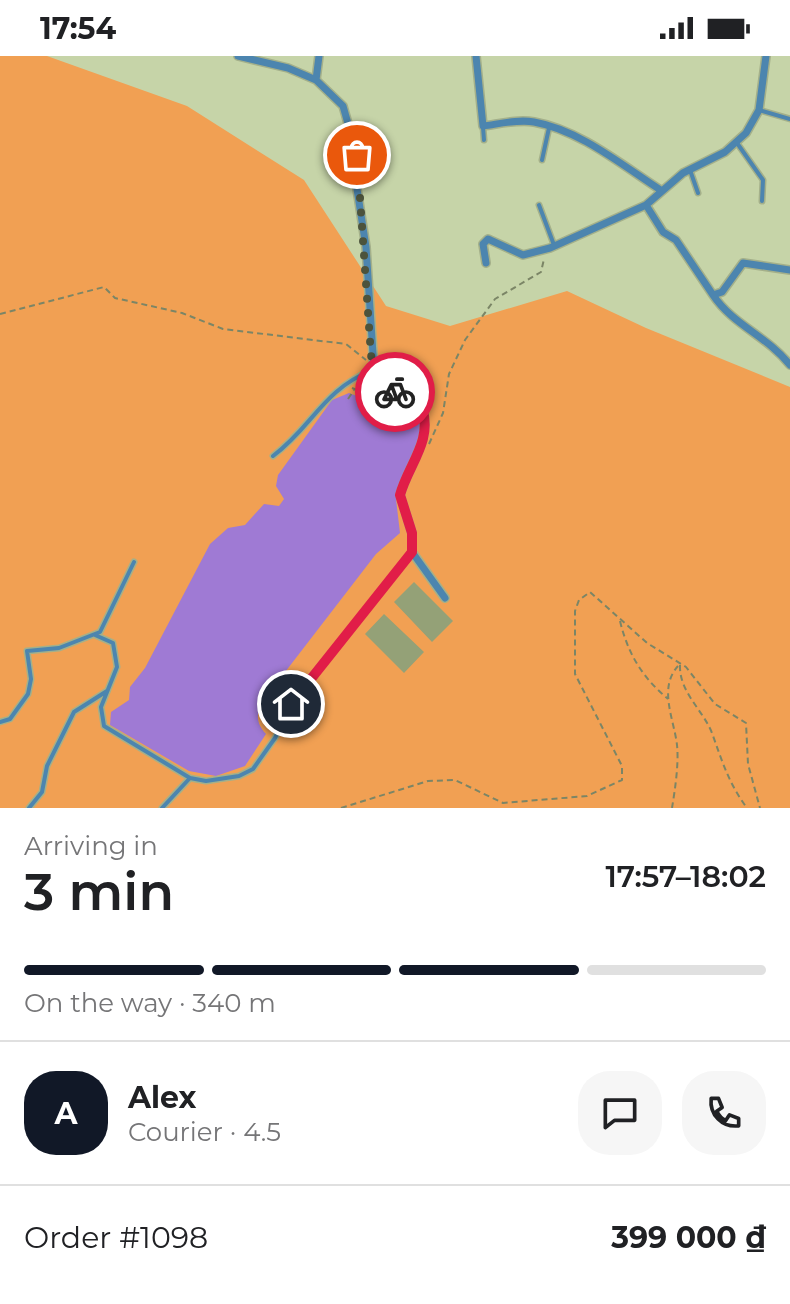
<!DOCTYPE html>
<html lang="en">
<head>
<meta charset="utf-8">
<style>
  :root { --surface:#fff; --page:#f6f6f6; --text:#202124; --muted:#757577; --line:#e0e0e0; --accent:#111827 }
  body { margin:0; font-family:Montserrat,sans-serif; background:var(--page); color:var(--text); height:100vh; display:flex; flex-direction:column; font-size:30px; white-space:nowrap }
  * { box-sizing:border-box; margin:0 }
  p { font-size:26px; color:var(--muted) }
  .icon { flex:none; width:44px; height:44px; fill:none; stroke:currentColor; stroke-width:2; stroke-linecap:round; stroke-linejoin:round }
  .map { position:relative; height:752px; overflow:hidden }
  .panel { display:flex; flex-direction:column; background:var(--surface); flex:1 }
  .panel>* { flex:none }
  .pin { position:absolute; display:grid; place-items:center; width:68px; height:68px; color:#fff; margin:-34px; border:4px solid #fff; border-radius:50%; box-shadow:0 2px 8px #0007 }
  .courier { position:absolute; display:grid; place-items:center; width:80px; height:80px; margin:-40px; border:6px solid #e11d48; border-radius:50%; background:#fff; color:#222; box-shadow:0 2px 10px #0007 }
  .overview em { font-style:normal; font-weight:600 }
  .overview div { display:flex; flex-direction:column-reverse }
  .overview { display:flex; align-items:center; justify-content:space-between; height:136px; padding:0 24px }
  h1 { font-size:52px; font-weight:600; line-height:60px }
  .bar { display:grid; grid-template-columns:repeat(4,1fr); gap:12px 8px; align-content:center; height:96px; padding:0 24px }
  .bar i { height:10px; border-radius:6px; background:var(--line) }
  .bar .on { background:var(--accent) }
  .bar p { grid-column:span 4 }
  .line { display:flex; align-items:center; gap:20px; padding:0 24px; border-top:2px solid var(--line) }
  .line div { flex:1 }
  .round { display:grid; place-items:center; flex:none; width:84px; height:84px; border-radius:32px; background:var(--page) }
  .status { display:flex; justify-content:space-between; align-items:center; height:56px; padding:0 40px; background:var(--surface); direction:ltr }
  .status svg { height:22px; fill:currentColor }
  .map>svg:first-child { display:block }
</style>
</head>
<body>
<div class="status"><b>17:54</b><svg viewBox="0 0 49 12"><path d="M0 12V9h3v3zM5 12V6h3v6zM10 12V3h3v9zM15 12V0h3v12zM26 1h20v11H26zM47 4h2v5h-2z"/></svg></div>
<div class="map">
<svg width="790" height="752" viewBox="0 0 790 752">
  <rect width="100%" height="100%" fill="#c6d4a8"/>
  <path fill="#f1a053" d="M0,0H47L187,50L304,124L386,250L450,270L567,235L646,272L790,331V752H0Z"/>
  <path fill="#9f7ad4" d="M349,337L420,364V380L396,443L400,477L376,498L262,646C256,658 256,667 266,678L245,710L216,720L189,715L110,669L111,656L129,644L130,631L145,612L210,488L228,472L245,469L264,448L279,450L284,443L276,430L278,419L332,344Z"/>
  <path fill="#94a177" d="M414,526L453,565L432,586L394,546Z
    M384,558L424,596L404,617L365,578Z"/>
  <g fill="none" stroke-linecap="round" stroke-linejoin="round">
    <defs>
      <path id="service" d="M759,54L790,63
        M483,71L484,84
        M737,87L763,124L762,145
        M542,104L549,72
        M690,114L698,137
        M539,149L554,189
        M273,400C315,368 321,335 374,313
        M95,579L113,587L117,611L101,651L104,670L190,722L206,725L239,720L253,713L275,682L297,638L411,498
        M0,666L10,663L28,638L31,623L27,595L59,592L100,576L134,506
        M29,752L42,736L47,710L74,656L107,635
        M162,752L190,722"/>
      <path id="minor" d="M238,0L288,12L316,24
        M319,0L316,24L343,50L357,99V133L366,191L374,313L384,330L422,352C433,384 408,409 400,439L412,477V496L445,542
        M476,0L483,70C499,68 518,63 534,66C580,74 623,110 662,135
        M646,149L663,176L676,184L713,239L722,236L743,207L790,214
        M486,207L483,188L488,183L523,199L550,192L646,149L683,117L725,96L746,77L759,54L766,0
        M713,239C733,269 767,280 790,309"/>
    </defs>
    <use href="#service" stroke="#a4b08a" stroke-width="7"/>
    <use href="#minor" stroke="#a4b08a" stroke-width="10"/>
    <path stroke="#7b8566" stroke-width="2" stroke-dasharray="6 4" stroke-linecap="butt" d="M0,258L104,231L115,242L182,257L223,273L346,288L366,304
      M352,332L406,352
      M348,343L354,334
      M429,388L443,357L449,318L465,284L495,243L541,216L544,203
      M620,565C628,598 642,621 668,643
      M680,609C679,636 703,654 712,677C722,705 729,728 747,752
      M341,752L428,725L455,724L503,747L587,740L622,724V710L575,618V555L579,544L590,536L647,587L686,611L715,648L746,667L748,708L760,752
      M672,752C675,734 679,707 677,689C674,663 658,632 678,610"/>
    <use href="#service" stroke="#4c85af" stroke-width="4"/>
    <use href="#minor" stroke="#4c85af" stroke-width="7"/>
  </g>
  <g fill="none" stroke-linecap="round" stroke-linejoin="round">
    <path stroke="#4c533c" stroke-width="8" stroke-dasharray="0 14.4" d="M357,99L371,299C374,316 379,328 395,336"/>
    <path stroke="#e11d48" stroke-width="10" d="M291,648L412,496V477L400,439C408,409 433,385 422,352L395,336"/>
  </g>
</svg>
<div class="pin" style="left:357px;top:99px;background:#ea580c"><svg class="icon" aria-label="bag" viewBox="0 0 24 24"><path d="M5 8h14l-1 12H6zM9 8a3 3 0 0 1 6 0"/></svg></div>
<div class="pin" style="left:291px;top:648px;background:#1f2937"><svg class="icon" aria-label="home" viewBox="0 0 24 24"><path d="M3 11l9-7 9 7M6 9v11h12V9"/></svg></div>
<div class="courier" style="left:395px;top:336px"><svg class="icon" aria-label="bike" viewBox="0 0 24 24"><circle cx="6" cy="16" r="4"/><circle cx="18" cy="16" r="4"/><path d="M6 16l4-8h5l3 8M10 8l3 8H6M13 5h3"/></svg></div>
</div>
<section class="panel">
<div class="overview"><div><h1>3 min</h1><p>Arriving in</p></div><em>17:57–18:02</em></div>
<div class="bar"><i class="on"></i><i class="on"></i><i class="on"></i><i></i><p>On the way · 340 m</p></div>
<div class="line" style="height:144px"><b class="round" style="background:var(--accent);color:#fff">A</b><div><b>Alex</b><p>Courier · 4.5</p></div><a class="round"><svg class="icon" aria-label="chat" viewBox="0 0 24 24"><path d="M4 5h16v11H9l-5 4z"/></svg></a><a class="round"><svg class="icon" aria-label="phone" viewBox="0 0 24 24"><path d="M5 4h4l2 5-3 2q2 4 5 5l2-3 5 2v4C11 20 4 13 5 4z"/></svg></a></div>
<div class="line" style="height:104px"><div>Order #1098</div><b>399 000 ₫</b></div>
</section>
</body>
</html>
